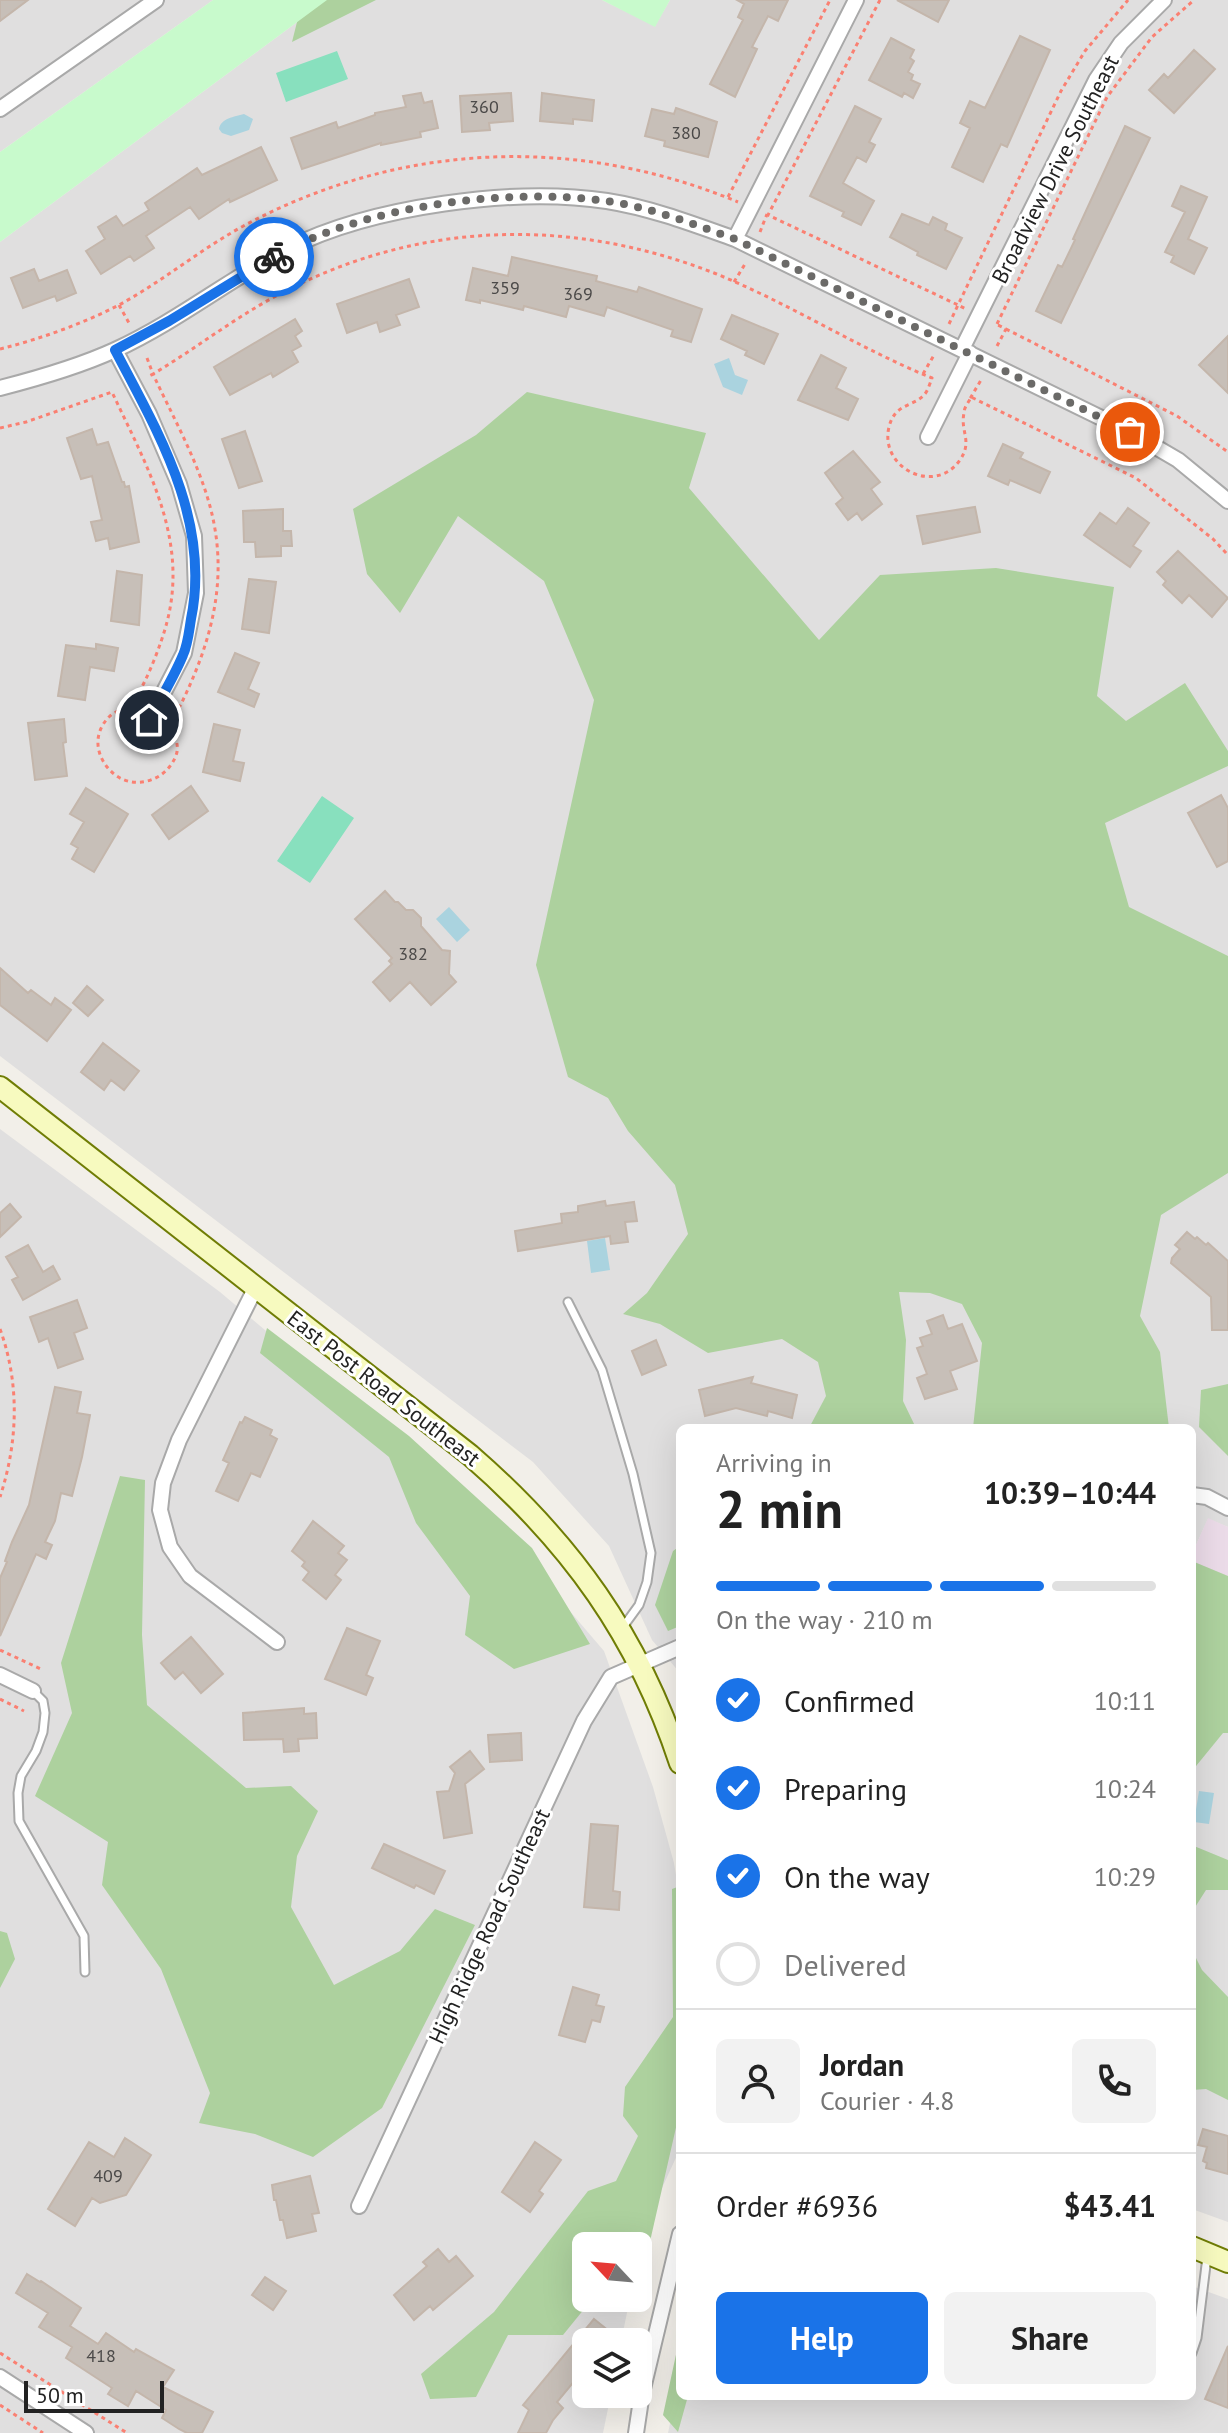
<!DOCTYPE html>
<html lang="en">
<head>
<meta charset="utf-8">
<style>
  :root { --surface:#fff; --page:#f2f2f2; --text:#222; --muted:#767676; --line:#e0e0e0; --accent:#1a73e8 }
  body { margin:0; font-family:"PT Sans",sans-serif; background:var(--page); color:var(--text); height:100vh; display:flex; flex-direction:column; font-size:30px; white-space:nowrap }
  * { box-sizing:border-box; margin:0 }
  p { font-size:26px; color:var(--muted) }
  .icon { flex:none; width:44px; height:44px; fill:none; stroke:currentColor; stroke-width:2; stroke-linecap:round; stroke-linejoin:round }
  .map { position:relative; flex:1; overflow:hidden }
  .sheet { position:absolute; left:676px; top:1424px; width:520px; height:976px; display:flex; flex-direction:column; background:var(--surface); border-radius:12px; box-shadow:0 8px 32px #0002 }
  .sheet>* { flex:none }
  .needle { width:52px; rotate:296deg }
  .fabs { position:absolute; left:572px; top:2232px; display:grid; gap:16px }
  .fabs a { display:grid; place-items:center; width:80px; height:80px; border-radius:12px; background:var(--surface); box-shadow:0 8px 32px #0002; font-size:40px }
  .scale { position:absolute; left:24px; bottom:20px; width:140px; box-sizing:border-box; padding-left:8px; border:4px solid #222; border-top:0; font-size:22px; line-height:28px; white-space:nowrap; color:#222; -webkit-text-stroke:6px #fff; paint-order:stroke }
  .pin { position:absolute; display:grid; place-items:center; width:68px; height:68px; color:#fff; margin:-34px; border:4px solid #fff; border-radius:50%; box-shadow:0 2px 8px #0007 }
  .courier { position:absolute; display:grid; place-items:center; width:80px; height:80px; margin:-40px; border:6px solid #1a73e8; border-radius:50%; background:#fff; color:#222; box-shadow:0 2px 10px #0007 }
  .headline em { font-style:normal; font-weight:700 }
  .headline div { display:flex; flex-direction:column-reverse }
  .headline { display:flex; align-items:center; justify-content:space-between; height:136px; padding:0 40px }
  h1 { font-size:52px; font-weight:700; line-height:60px }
  .bar { display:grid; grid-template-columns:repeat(4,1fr); gap:12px 8px; align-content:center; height:96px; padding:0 40px }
  .bar i { height:10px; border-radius:6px; background:var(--line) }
  .bar .on { background:var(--accent) }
  .bar p { grid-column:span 4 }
  .line { display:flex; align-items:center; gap:20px; padding:0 40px; border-top:2px solid var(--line) }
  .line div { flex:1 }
  .round { display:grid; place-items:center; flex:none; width:84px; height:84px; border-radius:12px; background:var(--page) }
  ol { padding:0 40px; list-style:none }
  li { display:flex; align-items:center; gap:24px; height:88px }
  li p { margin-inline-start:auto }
  li .icon { padding:8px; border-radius:50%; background:var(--accent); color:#fff; stroke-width:4 }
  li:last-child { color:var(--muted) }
  li i { width:44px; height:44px; border:4px solid var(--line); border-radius:50% }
  .cta { display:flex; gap:16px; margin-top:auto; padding:16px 40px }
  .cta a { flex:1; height:92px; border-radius:12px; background:var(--accent); color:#fff; font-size:32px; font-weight:700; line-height:92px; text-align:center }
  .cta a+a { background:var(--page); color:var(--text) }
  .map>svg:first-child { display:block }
</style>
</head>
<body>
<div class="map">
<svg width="1228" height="2433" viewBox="0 0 1228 2433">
  <rect width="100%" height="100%" fill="#f2efe9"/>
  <path fill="#e0dfdf" d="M0,0H213L0,152Z
    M327,0H602L655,26L670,0H1228V1527L1208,1519L1192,1554V1428H680V1673L652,1640L609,1546L533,1462L0,1056V242Z
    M0,1129L220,1292L498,1527L604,1651L653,1787L674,1863L680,1899V2149L644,2227L638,2246H586V2298H630L621,2342H586V2394H611L603,2433H0Z
    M1192,1567L1228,1582V2222L1192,2209Z
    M1192,2286L1228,2299V2433H668L680,2375V2396H1192Z"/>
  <path fill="#ebdbe8" d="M1208,1518L1228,1527V1583L1192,1567V1554Z"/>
  <path fill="#add19e" d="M321,0H376L292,42L299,14Z
    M527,392L706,433L689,488L819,640L880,575L996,568L1114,587L1097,696L1126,721L1185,683L1228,751V766L1105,823L1129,907L1228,956V1173L1161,1215L1140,1316L1160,1352L1169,1428H973L982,1343L962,1304L930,1293L899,1292L906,1340L903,1401L916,1428H809L826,1396L818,1362L782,1339L708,1353L660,1324L623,1314L647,1293L688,1234L675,1185L628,1131L608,1098L568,1077L536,965L594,700L544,581L458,516L400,613L367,574L353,509L476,435Z
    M267,1328L409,1436L532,1548L590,1644L514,1669L465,1635L470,1596L416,1523L389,1457L260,1353Z
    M1228,1384V1456L1199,1427L1201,1390Z
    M120,1476L145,1480L142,1635L147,1705L246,1788L291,1786L318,1811L297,1856L291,1907L334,1985L400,1951L435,1909L475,1925L382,2108L313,2157L255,2134L199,2123L210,2093L161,1969L102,1885L108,1842L35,1796L72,1713L61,1663Z
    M680,1546V1626L668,1631L655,1605L673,1551Z
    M1192,1561L1228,1576V1733H1223L1192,1771Z
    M1192,1843L1194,1846L1228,1860V1890H1206L1192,1912Z
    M680,1886V2110L638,2294V2246H586V2298H637L634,2311L589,2303L563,2335H508L476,2397L430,2399L421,2374L494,2312L588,2191L616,2181L638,2136L623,2116L625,2087L673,2017L672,1889Z
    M0,1931L7,1933L15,1959L0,1988Z
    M1192,1950L1202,1970L1228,1997V2100L1206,2089L1192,2090Z
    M680,2336V2396H688L678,2432L663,2415Z"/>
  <path fill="#c8facc" d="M213,0H327L0,242V152Z
    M602,0H670L655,27Z"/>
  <path fill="#88e0be" d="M337,51L348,79L286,102L276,73Z
    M322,796L354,818L310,883L277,861Z"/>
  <path fill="#aad3df" d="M244,114L253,119L249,130L231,136L222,133L219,129C221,118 234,117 244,114Z
    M729,358L735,375L748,380L742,395L723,387L714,364Z
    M449,907L470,930L457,942L436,919Z
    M605,1238L610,1270L591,1273L587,1241Z
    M1199,1791L1214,1793L1209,1824L1194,1822Z"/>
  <path fill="#c7bfb8" stroke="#c4b6ab" stroke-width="2" d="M0,0H28L0,21Z
    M737,0H788L778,21L768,16L752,47L757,49L735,97L710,84L743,20L738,17L744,4Z
    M897,0H949L938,22Z
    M1020,36L1050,50L1007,147L1001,144L983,182L952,167L970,128L960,123L970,101L985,108Z
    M891,38L914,50L910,58L914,61L908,72L913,75L911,80L920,84L913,98L904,93L902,97L869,80Z
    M1194,50L1215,69L1174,113L1149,90L1164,74L1168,78Z
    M421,93L424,103L432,101L438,128L420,132L421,137L381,145V143L302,169L291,138L336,122L338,128L375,115V113L406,107L403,96Z
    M511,93L513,121L489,123L490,130L462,132L460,96Z
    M542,93L594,100L592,121L573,119V124L540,121Z
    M855,106L881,119L869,142L875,145L866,162L857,157L843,183L874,201L861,225L842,216L844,212L810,196Z
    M676,108L717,122L708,157L664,146L665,141L645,136L652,109L674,114Z
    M1125,126L1150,138L1061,323L1036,311L1058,265L1062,267L1075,240L1073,239Z
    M261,147L277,180L230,202L229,199L199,219L190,207L146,236L154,248L134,261L130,256L101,274L86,251L105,239L98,227L116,216L123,226L149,210L145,203L197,168L202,175Z
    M1181,186L1207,197L1188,239L1207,248L1194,274L1171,262L1174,256L1165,252L1185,212L1172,206Z
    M902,214L929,225L933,217L947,224L945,230L962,238L946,269L917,255L918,252L890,237Z
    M512,257L597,276L596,281L637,292L639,287L702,309L691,342L671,336L673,330L607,307L604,316L569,306L566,317L524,306L523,310L480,300V303L466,300L473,268L508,276Z
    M34,269L39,281L67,270L76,293L57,301L55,296L23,308L11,278Z
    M409,279L419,307L396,315L400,325L380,332L377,322L347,333L337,304Z
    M732,315L778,334L764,364L745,355L747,351L721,339Z
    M295,319L302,331L295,336L301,346L292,351L298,362L273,377L271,373L230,395L214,367Z
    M1228,336V393L1199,365Z
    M821,355L846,368L836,388L858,399L848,420L798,400Z
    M92,429L97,445L108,442L122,482H124L125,487L129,486L139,542L110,549L108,538L96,541L91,522L102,520L92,476L81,479L67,438Z
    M245,431L262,481L239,488L222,439Z
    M1003,444L1023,453L1020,458L1050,472L1040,493L1010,480L1008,485L988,476Z
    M853,451L880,482L871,489L882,504L862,520L857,513L848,520L836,504L843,498L825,473Z
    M975,507L980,532L923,544L917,516Z
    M1128,508L1149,523L1133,546L1141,551L1130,567L1084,535L1100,513L1116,524Z
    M283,509V531H291L292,546H281V556L256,557L255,542H244L243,511Z
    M1178,551L1228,598L1212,617L1189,595L1182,603L1163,585L1166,581L1157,572Z
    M117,571L142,575L139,625L111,621Z
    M249,579L276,582L269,633L242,629Z
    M96,644L118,648L114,671L90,667L85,700L58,696L66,645L96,649Z
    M235,653L259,663L248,689L259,694L254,707L218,692Z
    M64,719L66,742L63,743L67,776L35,780L28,723Z
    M214,724L240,730L233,761L244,763L240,781L203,772Z
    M191,786L208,811L169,839L152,815Z
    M86,788L128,814L94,872L72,859L78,848L71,844L84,822L70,814Z
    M1221,795L1228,808V861L1217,867L1188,813Z
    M385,891L395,902H398L406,910H413L421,918V926L442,950L450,951L449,974L456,982L431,1005L410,982L390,1001L373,982L392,964L389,961L392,958L355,919Z
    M0,968L28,993L31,990L51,1005L55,998L71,1010L47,1041L0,1005Z
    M87,986L103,1000L88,1016L73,1003Z
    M103,1043L139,1071L124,1090L111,1080L104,1090L81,1072Z
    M605,1201L606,1206L634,1202L637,1221L625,1222L628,1242L611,1244L610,1236L518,1251L515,1231L562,1223L561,1214L578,1212V1206Z
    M10,1204L21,1217L0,1237V1213Z
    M1187,1232L1195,1239L1197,1237L1206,1245L1208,1243L1228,1261V1330H1212L1211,1297L1171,1263L1172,1258L1180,1249L1175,1245Z
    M28,1245L43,1272L53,1266L60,1279L23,1300L12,1280L18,1277L6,1257Z
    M77,1300L87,1328L74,1333L83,1359L58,1368L48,1338L39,1342L30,1317Z
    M943,1315L948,1329L962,1324L977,1361L950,1371L957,1389L925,1399L917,1378L927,1374L917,1348L923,1346L920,1338L932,1334L927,1321Z
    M656,1340L666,1365L642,1375L632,1351Z
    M753,1377L751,1383L797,1395L792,1418L768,1411L767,1416L736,1408L705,1416L699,1390Z
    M55,1387L81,1392L77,1413L90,1415L82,1457L72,1496L61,1493L55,1521L45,1542L52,1545L46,1559L36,1554L0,1636V1578L7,1562L5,1561L12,1542L29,1505Z
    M245,1417L272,1430L270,1435L277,1439L260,1477L251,1473L238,1501L216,1491L229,1463L223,1460L240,1422L242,1423Z
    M313,1521L344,1546L338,1553L347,1560L335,1575L341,1580L326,1599L303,1580L309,1572L302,1566L305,1562L292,1551Z
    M347,1628L380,1641L366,1675L373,1678L366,1695L325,1679Z
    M191,1637L223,1674L201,1693L183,1672L175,1679L161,1663Z
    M304,1708V1714L316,1713L317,1738L298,1739L299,1751L284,1752L283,1739L244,1740L243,1713Z
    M521,1733L522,1760L490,1762L488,1735Z
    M470,1751L484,1769L465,1784L472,1833L444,1838L437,1792L449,1791L455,1773L450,1767Z
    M591,1824L618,1826L613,1891L620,1892L619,1910L584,1907Z
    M384,1844L445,1871L434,1894L416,1885L414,1888L372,1868Z
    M573,1987L599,1995L596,2005L604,2007L600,2022L592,2020L585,2042L559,2035Z
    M1203,2129L1228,2136V2174L1206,2168L1207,2163L1203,2161L1207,2147L1198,2145Z
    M125,2138L151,2155L126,2195L100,2203L92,2198L75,2226L48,2209L89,2142L114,2157Z
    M535,2142L561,2160L539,2191L543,2194L530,2212L502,2192Z
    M310,2176L319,2213L312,2214L316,2231L287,2238L283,2220H280L276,2200H274L272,2185Z
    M438,2249L449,2262L456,2256L473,2276L433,2310L430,2306L414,2320L394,2295L427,2266L423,2262Z
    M27,2274L40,2282L41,2281L81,2308L70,2326L98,2344L106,2333L134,2352L136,2349L174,2370L163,2387L213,2412L202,2433H187L179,2429L162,2418L166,2410L136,2391L128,2406L108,2394L112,2388L66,2358L72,2347L39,2327L48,2313L16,2293Z
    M265,2277L286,2291L273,2310L252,2295Z
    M594,2319L610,2332L602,2342H586V2367L557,2402L563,2408L553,2420L546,2433H518L529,2410L523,2405Z
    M1228,2346V2408L1205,2399Z"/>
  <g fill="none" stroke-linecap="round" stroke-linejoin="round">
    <defs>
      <path id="lane" d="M568,1302L602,1370L633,1474L651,1553L647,1582L639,1605L623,1627
        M33,1691L43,1701L45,1713L43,1732L36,1751L21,1776L18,1793L19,1821L84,1936L85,1972
        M1192,2353L1197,2338L1207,2257"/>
      <path id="street" d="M0,109L156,0
        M735,239L856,0
        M962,349L1096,80L1121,43L1164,0
        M115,350L149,414L179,484L194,536L196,593L184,653L138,742
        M0,388C39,378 78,367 115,350C176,322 228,280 287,249C371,206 515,187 607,201C651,208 693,224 735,239L1130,432L1178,460L1228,501
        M928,437L970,353
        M256,1287L179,1440L163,1483L160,1510L170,1547L190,1576L277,1642
        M1192,1495L1207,1497L1228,1508
        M0,1675L33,1691
        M359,2206L584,1721L611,1677L680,1647
        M0,2377L86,2433
        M636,2433L642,2393L680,2234"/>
      <path id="secondary" d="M0,1087L470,1455C571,1543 638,1636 680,1763
        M1192,2247L1228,2262"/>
    </defs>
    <use href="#lane" stroke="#a9a9a9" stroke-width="11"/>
    <use href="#street" stroke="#a9a9a9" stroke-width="18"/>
    <use href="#secondary" stroke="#707d05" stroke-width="24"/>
    <path stroke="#fa8072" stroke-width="3" stroke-dasharray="4 4" stroke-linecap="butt" d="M880,0L768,215L958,305L1061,91L1085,51L1128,0
      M728,197L830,0
      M760,232L767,214
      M734,282L745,264
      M119,305L129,323
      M949,324L958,305L966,309
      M997,324L1107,97L1152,37L1194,0
      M1006,329L1177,416L1228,452
      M997,346L1006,329L998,325
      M0,349C40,339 82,324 119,305C163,281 202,248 247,224C402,142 577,135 738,202
      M147,358L153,374L147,377
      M923,374L934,355
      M970,396L971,397L981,380
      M0,428L26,422L112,392C146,465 189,538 167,622C162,642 146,684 134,700C129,707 117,710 110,716C91,734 96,759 114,774C136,792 170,779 177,752C179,742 172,732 173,723C174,715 180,707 183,700C215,633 230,569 207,496C194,454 171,413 153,374C195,349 233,319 276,296C415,221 568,216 714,273C789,303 858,348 932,378C930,383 928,391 924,395C913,407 895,403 889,427C879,468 935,496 960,460C973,441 960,432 964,413C964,407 969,402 971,397L1136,478L1213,539L1228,555
      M0,1329C20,1384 18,1442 0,1497
      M0,1650L43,1670
      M0,1699L24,1711
      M0,2353L127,2433
      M0,2405L43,2433"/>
    <use href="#lane" stroke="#fff" stroke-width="7"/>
    <use href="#street" stroke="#fff" stroke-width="14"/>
    <use href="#secondary" stroke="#f7fabf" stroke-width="20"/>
  </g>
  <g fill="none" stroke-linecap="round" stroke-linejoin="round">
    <path stroke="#6b6a68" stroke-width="8" stroke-dasharray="0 14.4" d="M274,257C362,206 506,187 606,201C650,207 693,224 735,239L1130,432"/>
    <path stroke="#1a73e8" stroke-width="10" d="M149,720C161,698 174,677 183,655C188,644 189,631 191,619C211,521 159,434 115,350L169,321L274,257"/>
  </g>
  <g text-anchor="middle" stroke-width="6" stroke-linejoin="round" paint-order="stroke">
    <g font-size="18" fill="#4b4948">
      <text x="484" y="113">360</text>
      <text x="686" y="139">380</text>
      <text x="505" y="294">359</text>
      <text x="578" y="300">369</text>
      <text x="413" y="960">382</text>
      <text x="108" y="2182">409</text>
      <text x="101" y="2362">418</text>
    </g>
    <g font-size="22" fill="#222" stroke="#fff">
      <text transform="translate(1055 169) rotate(-63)" y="8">Broadview Drive Southeast</text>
      <text transform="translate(384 1388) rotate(38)" y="8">East Post Road Southeast</text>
      <text transform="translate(489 1926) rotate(-65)" y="8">High Ridge Road Southeast</text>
    </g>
  </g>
</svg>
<div class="fabs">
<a><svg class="needle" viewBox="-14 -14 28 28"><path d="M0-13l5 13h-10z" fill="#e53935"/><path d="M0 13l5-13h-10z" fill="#767676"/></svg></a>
<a><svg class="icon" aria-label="layers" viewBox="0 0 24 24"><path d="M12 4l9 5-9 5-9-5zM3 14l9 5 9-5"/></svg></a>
</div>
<div class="scale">50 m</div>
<div class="pin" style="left:1130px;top:432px;background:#ea580c"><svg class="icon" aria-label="bag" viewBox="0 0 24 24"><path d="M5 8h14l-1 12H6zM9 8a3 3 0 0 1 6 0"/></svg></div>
<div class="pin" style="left:149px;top:720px;background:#1f2937"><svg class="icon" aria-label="home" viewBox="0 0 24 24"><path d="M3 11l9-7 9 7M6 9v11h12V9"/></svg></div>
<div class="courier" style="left:274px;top:257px"><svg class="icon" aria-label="bike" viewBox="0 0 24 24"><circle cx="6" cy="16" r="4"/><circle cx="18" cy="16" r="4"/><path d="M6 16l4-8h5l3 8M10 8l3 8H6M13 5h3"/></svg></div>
<section class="sheet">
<div class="headline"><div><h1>2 min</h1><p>Arriving in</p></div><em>10:39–10:44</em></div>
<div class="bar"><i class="on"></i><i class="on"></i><i class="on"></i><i></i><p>On the way · 210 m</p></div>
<ol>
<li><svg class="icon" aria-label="check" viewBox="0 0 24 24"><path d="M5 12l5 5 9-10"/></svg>Confirmed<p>10:11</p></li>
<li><svg class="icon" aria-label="check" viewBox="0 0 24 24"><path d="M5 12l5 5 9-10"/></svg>Preparing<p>10:24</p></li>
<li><svg class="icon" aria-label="check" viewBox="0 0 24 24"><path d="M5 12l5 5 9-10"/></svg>On the way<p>10:29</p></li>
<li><i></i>Delivered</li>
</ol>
<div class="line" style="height:144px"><a class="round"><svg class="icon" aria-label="person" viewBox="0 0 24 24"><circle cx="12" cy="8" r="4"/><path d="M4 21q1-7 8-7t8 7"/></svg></a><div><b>Jordan</b><p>Courier · 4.8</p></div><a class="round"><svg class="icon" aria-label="phone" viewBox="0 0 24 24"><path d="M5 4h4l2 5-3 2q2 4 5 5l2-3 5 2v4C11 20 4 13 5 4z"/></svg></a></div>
<div class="line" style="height:104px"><div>Order #6936</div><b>$43.41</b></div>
<div class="cta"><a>Help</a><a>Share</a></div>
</section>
</div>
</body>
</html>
